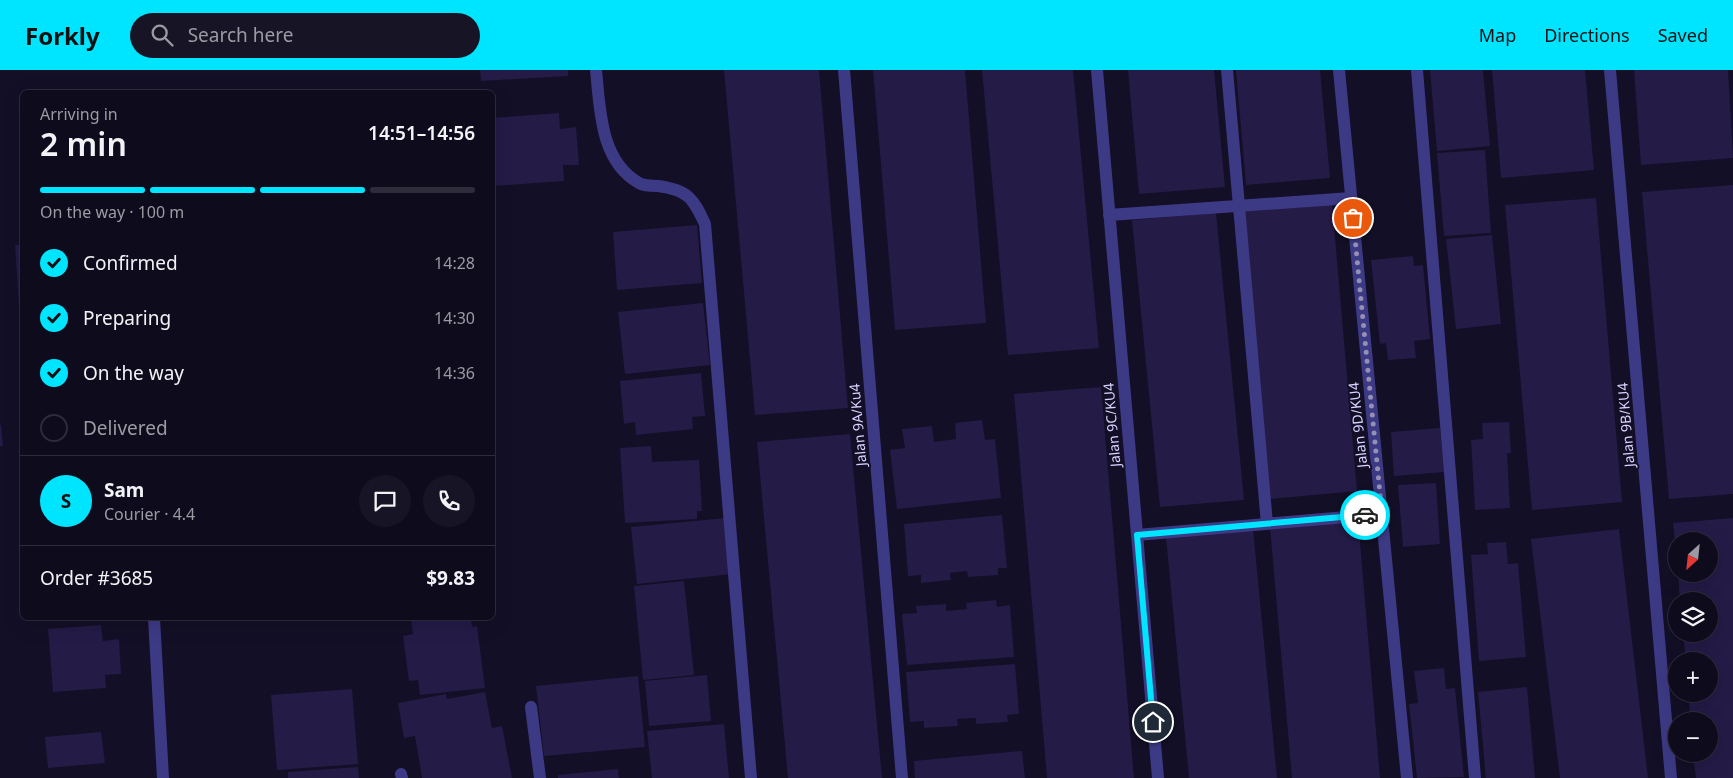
<!DOCTYPE html>
<html lang="en">
<head>
<meta charset="utf-8">
<style>
  :root { --surface:#0e0b1c; --page:#171425; --text:#f1f3f6; --muted:#9b9ba3; --line:#2e2b3b; --accent:#00e5ff }
  body { margin:0; font-family:"Noto Sans",sans-serif; background:var(--page); color:var(--text); height:100vh; display:flex; flex-direction:column; font-size:19px; white-space:nowrap }
  * { box-sizing:border-box; margin:0 }
  p { font-size:16px; color:var(--muted) }
  .icon { flex:none; width:28px; height:28px; fill:none; stroke:currentColor; stroke-width:2; stroke-linecap:round; stroke-linejoin:round }
  .map { position:relative; flex:1; overflow:hidden }
  .drawer { position:absolute; left:20px; top:20px; width:475px; height:530px; display:flex; flex-direction:column; background:var(--surface); border-radius:8px; box-shadow:0 5px 20px #0002,0 0 0 1px var(--line) }
  .drawer>* { flex:none }
  .needle { width:32px; rotate:207deg }
  .controls { position:absolute; left:1668px; top:462px; display:grid; gap:10px }
  .controls a { display:grid; place-items:center; width:50px; height:50px; border-radius:50%; background:var(--surface); box-shadow:0 5px 20px #0002,0 0 0 1px var(--line); font-size:25px }
  .pin { position:absolute; display:grid; place-items:center; width:42px; height:42px; color:#fff; margin:-21px; border:2px solid #fff; border-radius:50%; box-shadow:0 1px 5px #0007 }
  .courier { position:absolute; display:grid; place-items:center; width:50px; height:50px; margin:-25px; border:4px solid #00e5ff; border-radius:50%; background:#fff; color:#222; box-shadow:0 1px 6px #0007 }
  .overview em { font-style:normal; font-weight:600 }
  .overview div { display:flex; flex-direction:column-reverse }
  .overview { display:flex; align-items:center; justify-content:space-between; height:85px; padding:0 20px }
  h1 { font-size:32px; font-weight:600; line-height:38px }
  .bar { display:grid; grid-template-columns:repeat(4,1fr); gap:8px 5px; align-content:center; height:60px; padding:0 20px }
  .bar i { height:6px; border-radius:4px; background:var(--line) }
  .bar .on { background:var(--accent) }
  .bar p { grid-column:span 4 }
  .line { display:flex; align-items:center; gap:12px; padding:0 20px; border-top:1px solid var(--line) }
  .line div { flex:1 }
  .round { display:grid; place-items:center; flex:none; width:52px; height:52px; border-radius:26px; background:var(--page) }
  ol { padding:0 20px; list-style:none }
  li { display:flex; align-items:center; gap:15px; height:55px }
  li p { margin-inline-start:auto }
  li .icon { padding:5px; border-radius:50%; background:var(--accent); color:#111; stroke-width:4 }
  li:last-child { color:var(--muted) }
  li i { width:28px; height:28px; border:2px solid var(--line); border-radius:50% }
  header { display:flex; align-items:center; gap:30px; box-sizing:border-box; height:70px; padding:0 25px; background:var(--accent); color:#111 }
  header strong { font-size:24px }
  nav { display:flex; gap:28px; margin-inline-start:auto; font-size:18px }
  .search { width:350px; height:45px; background:var(--page); display:flex; align-items:center; gap:12px; box-sizing:border-box; padding:0 18px; border-radius:28px; color:var(--muted); font-size:19px }
  .map>svg:first-child { display:block }
</style>
</head>
<body>
<header>
<strong>Forkly</strong>
<div class="search"><svg class="icon" aria-label="search" viewBox="0 0 24 24"><circle cx="10" cy="10" r="6"/><path d="M15 15l6 6"/></svg>Search here</div>
<nav><a>Map</a><a>Directions</a><a>Saved</a></nav>
</header>
<div class="map">
<svg width="1733" height="708" viewBox="0 0 1733 708">
  <rect width="100%" height="100%" fill="#130f26"/>
  <path fill="#241b47" d="M480,0H568V6L481,11Z
    M724,0H819L848,338L755,345Z
    M873,0H965L986,253L895,260Z
    M982,0H1073L1099,278L1008,285Z
    M1128,0H1214L1225,117L1139,124Z
    M1236,0H1320L1330,108L1246,115Z
    M1430,0H1483L1490,76L1437,81Z
    M1492,0H1585L1594,100L1501,108Z
    M1634,0H1728L1733,88L1641,95Z
    M559,43L560,59L576,57L579,95H563L564,111L492,116V48Z
    M1485,80L1491,163L1444,166L1437,83Z
    M1733,115V424L1669,429L1642,122Z
    M1596,128L1622,432L1532,440L1505,135Z
    M1332,133L1357,421L1269,429L1244,140Z
    M1216,143L1244,430L1160,437L1132,150Z
    M697,155L702,213L617,220L613,162Z
    M1492,165L1501,254L1456,259L1446,169Z
    M15,175H22V236H19Z
    M1413,186L1414,196L1423,195L1430,269L1414,271L1416,288L1388,290L1386,273L1380,274L1371,190Z
    M703,233L710,295L625,304L618,242Z
    M701,303L705,346L692,347L693,359L636,365L635,352L624,354L620,311Z
    M1101,317L1134,708H1047L1014,324Z
    M982,350L985,370L995,369L1001,428L897,439L890,380L905,378L902,359L932,356L934,372L956,369L955,353Z
    M1509,352L1511,383H1507L1510,438L1475,440L1471,370L1483,369L1482,353Z
    M0,355H1L3,376H0Z
    M1440,358L1444,402L1394,406L1391,362Z
    M850,364L882,708H788L757,372Z
    M651,376L652,392L699,390L702,441H697V449L625,453L620,378Z
    M1436,413L1440,474L1403,477L1398,415Z
    M1002,445L1007,498H998V505L968,507L967,501L950,503L951,510L921,513V505L908,506L904,454Z
    M726,448L732,504L637,514L631,457Z
    M1733,448V708H1696L1693,684H1709V651H1691L1688,624H1709V591H1686L1683,564H1709V531H1680L1678,504H1709V471H1675L1673,453Z
    M1358,449L1380,708H1292L1270,457Z
    M1253,459L1277,708H1189L1166,467Z
    M1619,459L1648,708H1560L1531,469Z
    M1506,472L1508,494L1518,493L1526,587L1479,591L1471,485L1488,484L1487,473Z
    M684,511L694,605L643,610L634,516Z
    M996,530L997,537L1010,535L1014,587L907,595L902,544L917,543L916,536L946,534V541L967,539L966,533Z
    M430,548H471L472,557L477,556L485,618L420,625L418,610L409,611L403,566L413,564L411,550Z
    M101,555L103,571L119,569L121,604L105,605L106,618L53,622L48,559Z
    M1015,594L1019,644L1007,645L1008,652L976,654V648L957,649L958,656L924,658V651L910,652L906,602Z
    M1444,598L1446,619L1455,618L1464,707L1417,708L1409,634L1418,633L1414,601Z
    M707,605L711,651L649,656L645,611Z
    M638,606L645,677L544,686L536,616Z
    M1527,617L1535,708H1486L1478,622Z
    M352,619L358,694L277,700L271,625Z
    M485,622L492,658L502,656L512,708H422L415,666L404,668L398,633L446,624L447,629Z
    M724,654L729,708H652L647,661Z
    M101,662L105,693L48,698L45,667Z
    M1022,681L1025,708H915L914,691Z
    M358,697L359,708H288V702Z
    M618,699L619,708H558V705Z"/>
  <g fill="none" stroke-linecap="round" stroke-linejoin="round">
    <path stroke="#3d3a85" stroke-width="12" d="M596,0C600,39 600,91 639,113C644,116 652,116 658,116C688,120 693,128 705,154L751,708
      M844,0L902,708
      M1097,0L1158,708
      M1227,0L1267,454
      M1339,0L1407,708
      M1417,0L1475,708
      M1610,0L1671,708
      M1109,145L1351,128
      M1137,465L1382,444
      M154,548L163,708
      M531,637L540,708
      M401,704L402,708"/>
  </g>
  <g fill="none" stroke-linecap="round" stroke-linejoin="round">
    <path stroke="#948fb3" stroke-width="5" stroke-dasharray="0 9" d="M1353,148L1382,444L1365,445"/>
    <path stroke="#00e5ff" stroke-width="6" d="M1153,652L1137,465L1365,445"/>
  </g>
  <g text-anchor="middle" stroke-width="4" stroke-linejoin="round" paint-order="stroke">
    <g font-size="14" fill="#d9d4ff" stroke="#130f26">
      <text transform="translate(858 355) rotate(-95)" y="5">Jalan 9A/Ku4</text>
      <text transform="translate(1112 355) rotate(-95)" y="5">Jalan 9C/KU4</text>
      <text transform="translate(1358 355) rotate(-96)" y="5">Jalan 9D/KU4</text>
      <text transform="translate(1626 355) rotate(-95)" y="5">Jalan 9B/KU4</text>
    </g>
  </g>
</svg>
<div class="controls">
<a><svg class="needle" viewBox="-14 -14 28 28"><path d="M0-13l5 13h-10z" fill="#e53935"/><path d="M0 13l5-13h-10z" fill="#9b9ba3"/></svg></a>
<a><svg class="icon" aria-label="layers" viewBox="0 0 24 24"><path d="M12 4l9 5-9 5-9-5zM3 14l9 5 9-5"/></svg></a>
<a>+</a>
<a>−</a>
</div>
<div class="pin" style="left:1353px;top:148px;background:#ea580c"><svg class="icon" aria-label="bag" viewBox="0 0 24 24"><path d="M5 8h14l-1 12H6zM9 8a3 3 0 0 1 6 0"/></svg></div>
<div class="pin" style="left:1153px;top:652px;background:#1f2937"><svg class="icon" aria-label="home" viewBox="0 0 24 24"><path d="M3 11l9-7 9 7M6 9v11h12V9"/></svg></div>
<div class="courier" style="left:1365px;top:445px"><svg class="icon" aria-label="car" viewBox="0 0 24 24"><path d="M5 17H2v-5l4-1 3-4h7l3 4 3 1v5h-3M9 17h6M6 11h13"/><circle cx="7" cy="17" r="2"/><circle cx="17" cy="17" r="2"/></svg></div>
<section class="drawer">
<div class="overview"><div><h1>2 min</h1><p>Arriving in</p></div><em>14:51–14:56</em></div>
<div class="bar"><i class="on"></i><i class="on"></i><i class="on"></i><i></i><p>On the way · 100 m</p></div>
<ol>
<li><svg class="icon" aria-label="check" viewBox="0 0 24 24"><path d="M5 12l5 5 9-10"/></svg>Confirmed<p>14:28</p></li>
<li><svg class="icon" aria-label="check" viewBox="0 0 24 24"><path d="M5 12l5 5 9-10"/></svg>Preparing<p>14:30</p></li>
<li><svg class="icon" aria-label="check" viewBox="0 0 24 24"><path d="M5 12l5 5 9-10"/></svg>On the way<p>14:36</p></li>
<li><i></i>Delivered</li>
</ol>
<div class="line" style="height:90px"><b class="round" style="background:var(--accent);color:#111">S</b><div><b>Sam</b><p>Courier · 4.4</p></div><a class="round"><svg class="icon" aria-label="chat" viewBox="0 0 24 24"><path d="M4 5h16v11H9l-5 4z"/></svg></a><a class="round"><svg class="icon" aria-label="phone" viewBox="0 0 24 24"><path d="M5 4h4l2 5-3 2q2 4 5 5l2-3 5 2v4C11 20 4 13 5 4z"/></svg></a></div>
<div class="line" style="height:65px"><div>Order #3685</div><b>$9.83</b></div>
</section>
</div>
</body>
</html>
